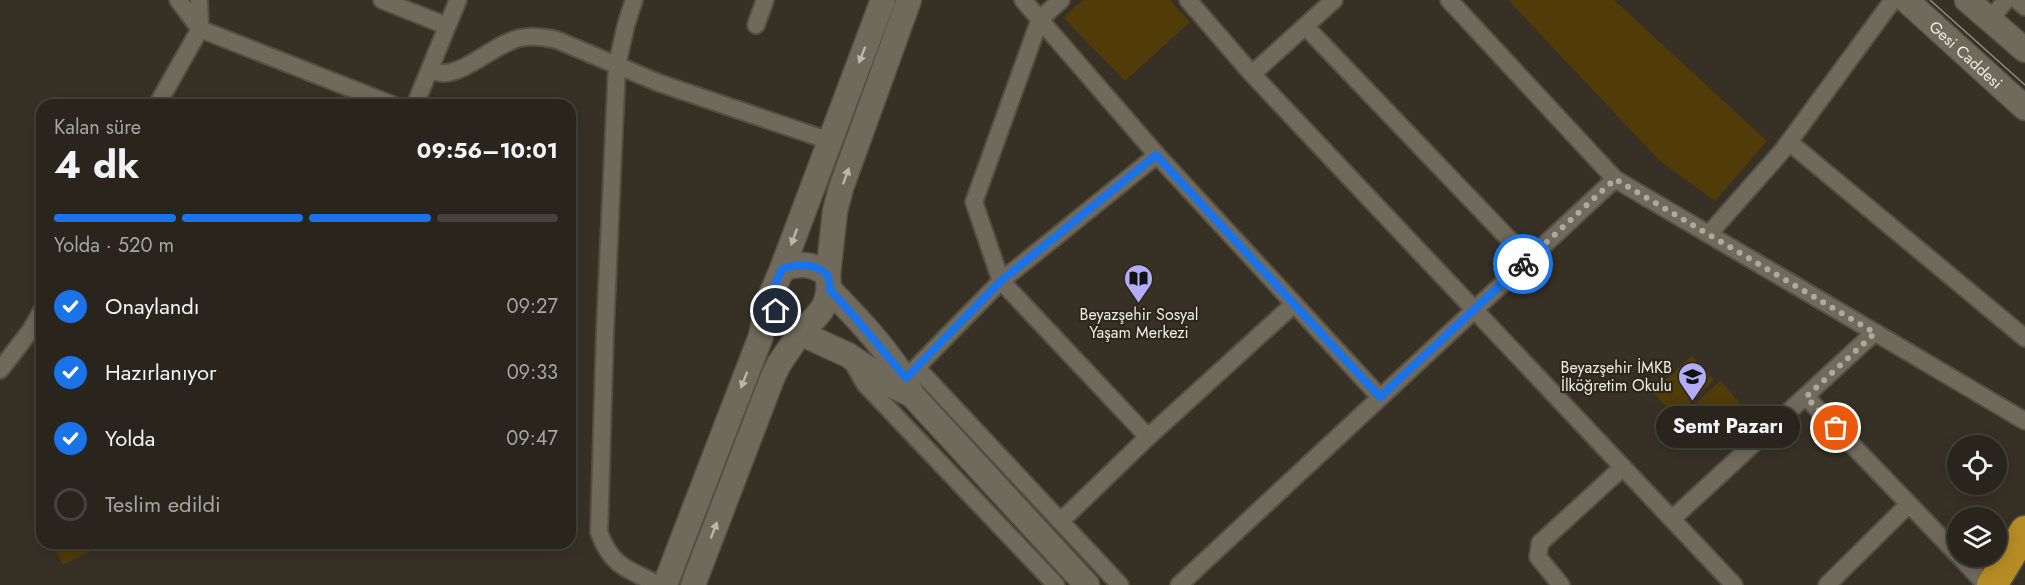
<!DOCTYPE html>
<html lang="tr">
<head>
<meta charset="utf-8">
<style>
  :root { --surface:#29251c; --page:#353129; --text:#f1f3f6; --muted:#a5a5a3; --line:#45423b; --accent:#1a73e8 }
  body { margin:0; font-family:Jost,sans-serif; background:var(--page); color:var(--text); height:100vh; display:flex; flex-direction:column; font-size:22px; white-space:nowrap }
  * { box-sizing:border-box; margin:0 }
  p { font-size:20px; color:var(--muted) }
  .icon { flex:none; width:33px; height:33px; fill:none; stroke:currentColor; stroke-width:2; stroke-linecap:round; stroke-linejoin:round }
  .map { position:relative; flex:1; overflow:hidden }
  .sheet { position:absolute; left:36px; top:99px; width:540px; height:450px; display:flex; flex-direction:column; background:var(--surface); border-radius:18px; box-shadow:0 3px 15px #0003,0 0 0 2px var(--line) }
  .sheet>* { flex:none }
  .controls { position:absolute; left:1947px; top:435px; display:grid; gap:12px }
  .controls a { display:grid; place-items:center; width:60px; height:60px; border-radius:50%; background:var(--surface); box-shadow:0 3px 15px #0003,0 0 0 2px var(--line); font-size:30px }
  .pin { position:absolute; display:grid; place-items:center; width:51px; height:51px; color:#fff; margin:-26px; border:3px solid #fff; border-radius:50%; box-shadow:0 2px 6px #0007 }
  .courier { position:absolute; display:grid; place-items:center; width:60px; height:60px; margin:-30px; border:4px solid #1a73e8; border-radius:50%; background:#fff; color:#222; box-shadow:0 2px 8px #0007 }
  .bubble { position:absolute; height:42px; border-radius:21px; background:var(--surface); box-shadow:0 3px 15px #0003,0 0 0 2px var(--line); font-size:20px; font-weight:700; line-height:42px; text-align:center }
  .overview em { font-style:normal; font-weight:700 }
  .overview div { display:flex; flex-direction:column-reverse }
  .overview { display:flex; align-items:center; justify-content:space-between; height:102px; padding:0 18px }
  h1 { font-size:39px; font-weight:700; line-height:45px }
  .bar { display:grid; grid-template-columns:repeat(4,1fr); gap:9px 6px; align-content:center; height:72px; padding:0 18px }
  .bar i { height:8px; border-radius:4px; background:var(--line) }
  .bar .on { background:var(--accent) }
  .bar p { grid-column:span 4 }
  ol { padding:0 18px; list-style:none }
  li { display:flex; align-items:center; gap:18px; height:66px }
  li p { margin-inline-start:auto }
  li .icon { padding:6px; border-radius:50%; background:var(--accent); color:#fff; stroke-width:4 }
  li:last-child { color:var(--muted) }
  li i { width:33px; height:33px; border:3px solid var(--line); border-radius:50% }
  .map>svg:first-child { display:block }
</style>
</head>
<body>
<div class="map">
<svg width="2025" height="585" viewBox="0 0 2025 585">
  <rect width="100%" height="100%" fill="#373125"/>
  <path fill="#503b09" d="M1083,0H1170L1190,22L1125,81L1063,17Z
    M1508,0H1614L1767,141L1715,201L1660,161Z
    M1692,356L1714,380L1675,417L1653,392Z
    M1720,381L1745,408L1699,450L1674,423Z
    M52,543H94L97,548L63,565Z"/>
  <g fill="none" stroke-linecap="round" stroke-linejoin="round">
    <defs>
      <path id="street" d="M178,0L200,29L393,105
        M382,0L447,26
        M634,0L626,25L617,65L605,331L599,532C611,567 629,570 660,585
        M1023,0L1157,155L1380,397
        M1061,0L1040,19L974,202L1001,281L1148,437
        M1188,0L1252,74L1734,585
        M1449,0L1615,179L2025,421
        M2017,0L2025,7
        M1990,20L2006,0
        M756,25L765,0
        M1305,26L1528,259
        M430,70C434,71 439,73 443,73C465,74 496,43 520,38C533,35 545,37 557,40L659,83L830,141
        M1252,74L1334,0
        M157,105L200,29L199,0
        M415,105L458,0
        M1789,142L2025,338
        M1709,234L1783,150L1893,0
        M852,361L865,384L1056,585
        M917,368L1120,585
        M0,370L31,330L42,310
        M905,379L1001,281L1157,155
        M1806,397L1958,555
        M1672,519L1875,332
        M1061,521L1148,437L1294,304
        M1959,556L1986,585
        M1179,585L1615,179
        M1561,585L1538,557L1540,543L1623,467
        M1827,585L1909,504"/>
      <g id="secondary">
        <path id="s1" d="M1906,0L2025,108"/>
        <path d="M1967,0L2025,50"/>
        <path d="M828,275L835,211L841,188L909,0"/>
        <path d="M830,290C856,317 899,361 912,395L1087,585"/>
        <path d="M768,302L788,323L800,333C821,312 831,306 828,275C813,263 801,263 782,269"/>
        <path d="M665,585L761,336L768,302L782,269L883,0"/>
        <path d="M693,585L773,376L779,364L800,333L848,355L897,388L912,395"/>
      </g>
      <path id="highway" d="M1992,585L2025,531"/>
    </defs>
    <use href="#street" stroke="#544f44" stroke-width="20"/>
    <use href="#secondary" stroke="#544f44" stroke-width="27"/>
    <use href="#highway" stroke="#544f44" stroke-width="33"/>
    <use href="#street" stroke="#706a5c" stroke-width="16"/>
    <use href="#secondary" stroke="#706a5c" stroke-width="24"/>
    <use href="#highway" stroke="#b68d25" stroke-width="30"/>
    <path stroke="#8f8a80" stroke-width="1.5" d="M1930,0L2025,85"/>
  </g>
  <defs><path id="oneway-solid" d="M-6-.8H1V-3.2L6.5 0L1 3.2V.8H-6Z" transform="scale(1.5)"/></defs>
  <g fill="#bbb7ac">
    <use href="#oneway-solid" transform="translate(862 55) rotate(111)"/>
    <use href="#oneway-solid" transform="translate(846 176) rotate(-70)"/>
    <use href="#oneway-solid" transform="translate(794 237) rotate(110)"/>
    <use href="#oneway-solid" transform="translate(744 380) rotate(111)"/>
    <use href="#oneway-solid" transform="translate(714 530) rotate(-69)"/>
  </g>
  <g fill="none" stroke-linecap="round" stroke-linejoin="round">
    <path stroke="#ada9a0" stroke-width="6" stroke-dasharray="0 10.8" d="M1523,264L1615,179L1875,333L1806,397L1836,428"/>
    <path stroke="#1a73e8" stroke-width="8" d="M776,311L768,302L782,269C801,263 813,263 828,275L830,290L853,315L906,378L1001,281L1156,155L1380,397L1523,264"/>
  </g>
  <defs>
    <symbol id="library-pin" viewBox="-11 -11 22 30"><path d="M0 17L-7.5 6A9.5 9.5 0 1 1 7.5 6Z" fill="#b2adf9" stroke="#2d271b"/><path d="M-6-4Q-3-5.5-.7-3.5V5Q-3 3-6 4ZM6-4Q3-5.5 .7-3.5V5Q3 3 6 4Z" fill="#111"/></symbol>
    <symbol id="school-pin" viewBox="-11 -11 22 30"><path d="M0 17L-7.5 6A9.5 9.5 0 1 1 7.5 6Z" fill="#b2adf9" stroke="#2d271b"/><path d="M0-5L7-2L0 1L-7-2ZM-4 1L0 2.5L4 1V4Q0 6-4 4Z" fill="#111"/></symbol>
  </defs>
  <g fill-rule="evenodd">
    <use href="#library-pin" x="1122" y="262" width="33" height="45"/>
    <use href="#school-pin" x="1676" y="360" width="33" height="45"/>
  </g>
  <g text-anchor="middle" stroke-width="4.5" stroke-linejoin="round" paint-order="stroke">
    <g font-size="16" fill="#edeae2" stroke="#2d271b">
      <text dy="6" stroke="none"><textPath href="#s1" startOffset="81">Gesi Caddesi</textPath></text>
    </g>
    <g font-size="16" fill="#edeae2" stroke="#2d271b">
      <text x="1139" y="320">Beyazşehir Sosyal<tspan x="1139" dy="18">Yaşam Merkezi</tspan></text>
      <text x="1672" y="373" text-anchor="end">Beyazşehir İMKB<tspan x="1672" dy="18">İlköğretim Okulu</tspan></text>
    </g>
  </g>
</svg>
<div class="controls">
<a><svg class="icon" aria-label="locate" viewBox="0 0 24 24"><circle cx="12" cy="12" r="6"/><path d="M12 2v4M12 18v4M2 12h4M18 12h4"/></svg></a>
<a><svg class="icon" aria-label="layers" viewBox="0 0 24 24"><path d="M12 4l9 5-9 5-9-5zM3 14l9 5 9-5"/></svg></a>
</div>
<div class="pin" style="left:1836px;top:428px;background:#ea580c"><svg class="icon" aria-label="bag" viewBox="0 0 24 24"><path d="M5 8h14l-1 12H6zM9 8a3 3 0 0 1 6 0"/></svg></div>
<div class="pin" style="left:776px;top:311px;background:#1f2937"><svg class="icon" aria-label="home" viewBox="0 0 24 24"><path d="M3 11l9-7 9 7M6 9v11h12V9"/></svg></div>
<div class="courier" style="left:1523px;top:264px"><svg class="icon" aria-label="bike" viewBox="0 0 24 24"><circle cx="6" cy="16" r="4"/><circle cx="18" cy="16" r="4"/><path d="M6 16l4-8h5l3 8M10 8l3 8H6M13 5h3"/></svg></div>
<div class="bubble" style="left:1656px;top:406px;width:144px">Semt Pazarı</div>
<section class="sheet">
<div class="overview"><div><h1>4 dk</h1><p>Kalan süre</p></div><em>09:56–10:01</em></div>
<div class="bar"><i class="on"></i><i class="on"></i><i class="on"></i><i></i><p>Yolda · 520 m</p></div>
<ol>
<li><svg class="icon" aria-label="check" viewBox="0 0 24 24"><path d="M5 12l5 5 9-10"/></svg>Onaylandı<p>09:27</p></li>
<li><svg class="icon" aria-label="check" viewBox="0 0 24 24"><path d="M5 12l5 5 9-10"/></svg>Hazırlanıyor<p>09:33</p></li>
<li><svg class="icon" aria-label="check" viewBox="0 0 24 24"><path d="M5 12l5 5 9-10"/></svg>Yolda<p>09:47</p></li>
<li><i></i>Teslim edildi</li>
</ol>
</section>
</div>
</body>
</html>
